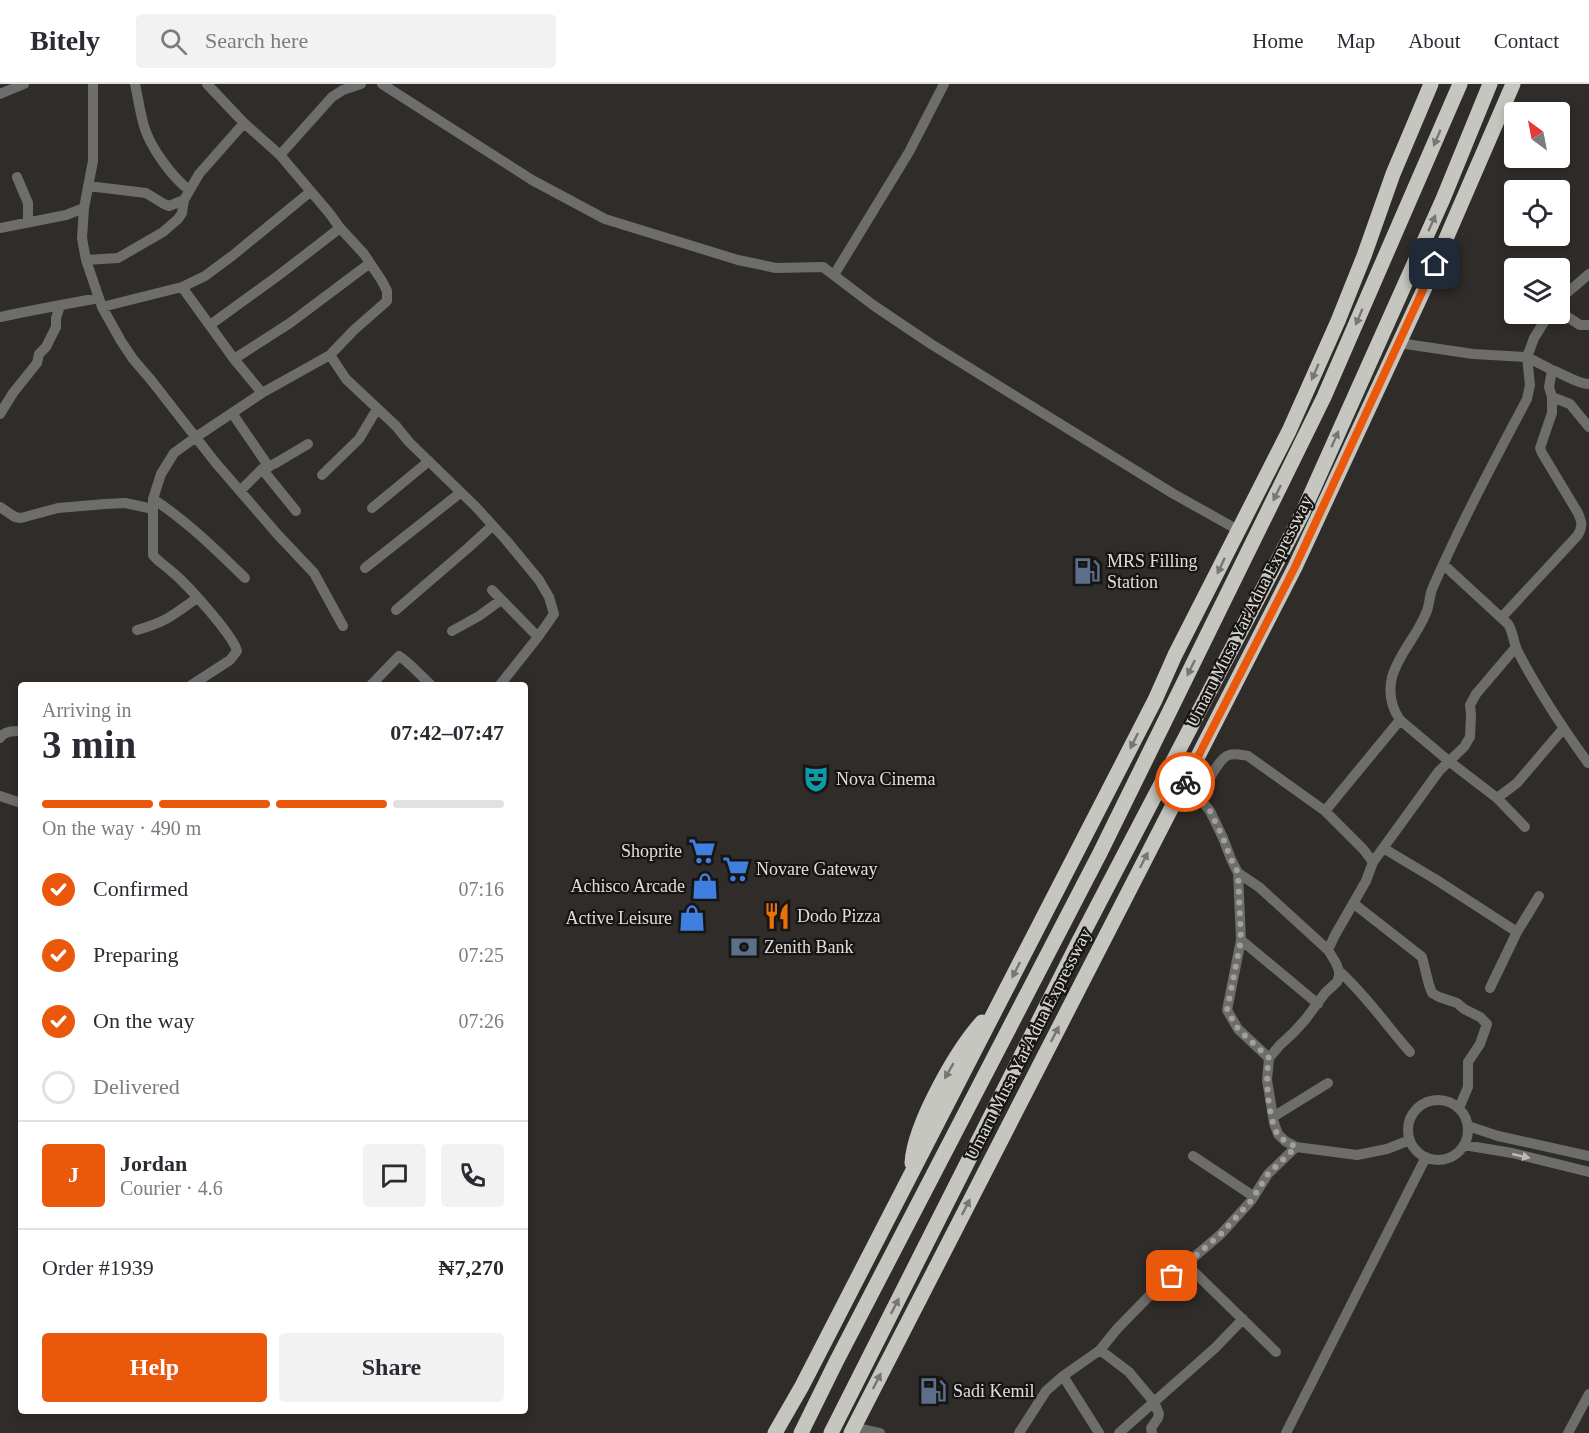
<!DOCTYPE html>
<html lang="en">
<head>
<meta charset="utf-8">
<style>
  :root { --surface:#fff; --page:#f2f2f3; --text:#2b2b33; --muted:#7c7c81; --line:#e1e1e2; --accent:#ea580c }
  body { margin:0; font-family:Georgia,serif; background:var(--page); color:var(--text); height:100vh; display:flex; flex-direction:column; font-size:22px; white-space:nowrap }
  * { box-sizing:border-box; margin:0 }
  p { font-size:20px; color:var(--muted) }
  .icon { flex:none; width:33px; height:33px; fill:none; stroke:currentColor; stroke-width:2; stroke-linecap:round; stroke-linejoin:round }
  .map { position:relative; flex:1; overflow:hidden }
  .side { position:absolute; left:18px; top:598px; width:510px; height:732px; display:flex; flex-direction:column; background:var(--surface); border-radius:6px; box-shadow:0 3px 9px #0003 }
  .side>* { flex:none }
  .needle { width:39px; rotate:328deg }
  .buttons { position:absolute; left:1504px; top:18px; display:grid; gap:12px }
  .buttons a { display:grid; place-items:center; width:66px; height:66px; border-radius:6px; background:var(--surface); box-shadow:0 3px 9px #0003; font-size:30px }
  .pin { position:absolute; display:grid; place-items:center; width:51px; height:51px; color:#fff; margin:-26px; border-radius:12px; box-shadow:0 3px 9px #0006 }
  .courier { position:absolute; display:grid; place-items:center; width:60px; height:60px; margin:-30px; border:4px solid #ea580c; border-radius:50%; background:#fff; color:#222; box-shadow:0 2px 8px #0007 }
  .head em { font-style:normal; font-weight:700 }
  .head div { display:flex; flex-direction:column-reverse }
  .head { display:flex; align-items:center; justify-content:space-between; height:102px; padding:0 24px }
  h1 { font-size:39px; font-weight:700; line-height:45px }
  .bar { display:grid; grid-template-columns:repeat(4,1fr); gap:9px 6px; align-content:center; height:72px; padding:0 24px }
  .bar i { height:8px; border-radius:4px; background:var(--line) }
  .bar .active { background:var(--accent) }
  .bar p { grid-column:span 4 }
  .line { display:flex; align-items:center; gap:15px; padding:0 24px; border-top:2px solid var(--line) }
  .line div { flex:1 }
  .round { display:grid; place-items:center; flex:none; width:63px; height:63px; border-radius:6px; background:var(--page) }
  ol { padding:0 24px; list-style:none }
  li { display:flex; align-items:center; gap:18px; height:66px }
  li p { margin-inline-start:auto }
  li .icon { padding:6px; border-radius:50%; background:var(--accent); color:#fff; stroke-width:4 }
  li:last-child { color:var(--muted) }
  li i { width:33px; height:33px; border:3px solid var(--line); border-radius:50% }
  .button { display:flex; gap:12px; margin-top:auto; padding:12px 24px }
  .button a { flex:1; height:69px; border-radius:6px; background:var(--accent); color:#fff; font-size:24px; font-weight:700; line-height:69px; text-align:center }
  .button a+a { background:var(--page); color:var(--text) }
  header { display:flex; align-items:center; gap:36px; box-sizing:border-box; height:84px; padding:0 30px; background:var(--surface); border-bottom:2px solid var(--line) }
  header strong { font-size:28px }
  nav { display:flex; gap:33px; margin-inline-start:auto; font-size:21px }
  .search { width:420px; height:54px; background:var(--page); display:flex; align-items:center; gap:15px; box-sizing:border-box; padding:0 21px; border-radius:6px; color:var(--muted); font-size:22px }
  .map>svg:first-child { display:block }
</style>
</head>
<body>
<header>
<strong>Bitely</strong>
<div class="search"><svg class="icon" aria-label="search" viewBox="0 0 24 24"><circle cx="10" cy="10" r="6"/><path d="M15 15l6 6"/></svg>Search here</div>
<nav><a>Home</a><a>Map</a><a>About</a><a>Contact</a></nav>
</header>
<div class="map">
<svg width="1589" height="1349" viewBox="0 0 1589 1349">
  <rect width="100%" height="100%" fill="#2f2c29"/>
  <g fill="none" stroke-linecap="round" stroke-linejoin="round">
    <path stroke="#6d6d6b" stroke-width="10" d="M93,0V77L84,124L82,154L86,176L102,223L121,257L133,275L151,296L215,378L278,451L314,489L343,542
      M135,0C138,14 140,28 144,42C150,63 172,93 189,106
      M382,0L532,96L605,135L738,176L776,184L823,183L873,221L931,260L1172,409L1238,446
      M0,10L24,0
      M280,71L332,13L343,6L361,0
      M17,93L28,119V138
      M88,102L146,109L164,120L169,122L184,116
      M0,144L66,131L84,124
      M86,176L118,174L163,148L178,135L182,129L184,116L199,90L244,39
      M834,191L909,68L944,0
      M182,203L234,275L262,309
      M1560,216L1568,208L1589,190
      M102,223L182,203L205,192L232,172L310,108
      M1560,228L1580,241H1589
      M0,233C33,226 66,220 99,214
      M210,241L279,191L340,144
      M1399,259L1473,270L1527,273L1552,286L1549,303L1552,313V329L1540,364L1542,369L1578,429C1582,438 1583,442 1578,451L1502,533
      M330,271L346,295L396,342L409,358L475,422L506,456L539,496L549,513L554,530L538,553L499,602
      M234,275L290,239L370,179
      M1552,286C1564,290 1577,300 1589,300
      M1552,313L1570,320L1589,343
      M232,329L269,383
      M0,330L13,309L37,279L39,270L46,263L56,243V234L60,222
      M262,385L296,427
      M322,391L359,355L377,325
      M240,407L261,386L276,379L308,360
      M153,415C187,437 216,466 245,494
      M0,423L15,433L21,434L58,424L105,420L125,419L153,425
      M372,424L429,377
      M1444,481L1508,540C1513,547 1513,557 1517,566C1537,605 1562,643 1588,679
      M365,484L460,409
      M492,506L538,553
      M396,526L468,464L492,442
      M137,546C165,538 174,531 197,514
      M452,547L479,532L501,516
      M190,602L230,576L237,567C233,551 186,499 171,487C165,481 158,478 153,471V415L161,390L174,369L196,353L262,309L330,271L354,246L387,217V207L382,197L364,170L340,144L330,130L280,71L244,39L207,0
      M370,602L399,572C409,578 422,593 432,602
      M1400,636L1450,678L1497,714L1525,743
      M0,654C4,647 13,647 21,647
      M1185,697L1210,727L1223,754L1231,775L1238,789L1259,803L1328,866L1336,879L1339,887V892L1337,898L1325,909L1305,936L1293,949L1280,961L1269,974L1267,996L1274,1039L1278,1050L1285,1057L1296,1063L1357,1071L1387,1065L1410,1056
      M0,712L21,719
      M1199,714C1205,704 1218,674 1229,671C1235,669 1242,671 1248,672L1325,727L1363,765L1373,778
      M1497,714L1517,699L1563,645
      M1325,727L1400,636C1391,623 1388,610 1392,593C1399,569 1417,552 1426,529C1430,521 1429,511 1433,503C1461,439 1494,377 1527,315L1530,301L1527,273L1534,254L1549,230
      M1383,764L1435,795L1517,848
      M1238,789L1241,856L1227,926L1238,945L1269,974
      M1353,819L1422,873L1429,901L1432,909L1439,913L1457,919L1464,925L1480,933L1487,940L1480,960L1468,978V1003L1459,1024
      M1241,856L1318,920
      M1328,866L1335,851L1366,797L1373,778L1439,687L1464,663L1470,653L1471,630L1470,621L1476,610L1516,563
      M1339,887C1366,911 1386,941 1410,968
      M1490,904L1517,848L1539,812
      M1408 1046a30 30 0 1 1 60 0a30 30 0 1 1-60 0Z
      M1273,1033L1328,999
      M1468,1042L1498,1052L1589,1072
      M1464,1061L1512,1069L1589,1088
      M1193,1072L1253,1112
      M1186,1180L1276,1268
      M1100,1266L1129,1288L1154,1318L1159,1330L1158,1334L1151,1344L1152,1349
      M1063,1292L1099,1349
      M854,1343L880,1349
      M1019,1349L1046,1307L1063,1292L1100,1266L1117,1245L1151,1210L1221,1150L1251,1117L1268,1090L1296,1063
      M1119,1349L1215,1264L1243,1235
      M1286,1349L1426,1073
      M1568,1349L1589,1310"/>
    <path stroke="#c6c6c1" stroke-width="15" d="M912,1079C914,1041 956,967 982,938
      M775,1349L802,1302L1155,616L1175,571L1289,347L1338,237L1364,172L1393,90L1431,0
      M801,1349L836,1278L1100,769L1324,313L1460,0
      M831,1349L1078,859L1302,430L1443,115L1490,0
      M851,1349L1295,483L1426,201L1513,0"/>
  </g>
  <defs><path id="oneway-solid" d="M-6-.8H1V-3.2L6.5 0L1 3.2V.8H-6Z" transform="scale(1.5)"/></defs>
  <g fill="#777673">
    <use href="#oneway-solid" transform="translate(1437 54) rotate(113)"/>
    <use href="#oneway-solid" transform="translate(1432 139) rotate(-66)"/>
    <use href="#oneway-solid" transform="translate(1359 233) rotate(113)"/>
    <use href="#oneway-solid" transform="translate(1315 288) rotate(114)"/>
    <use href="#oneway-solid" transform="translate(1335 355) rotate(-66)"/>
    <use href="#oneway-solid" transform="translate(1277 409) rotate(116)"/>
    <use href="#oneway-solid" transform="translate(1221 482) rotate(115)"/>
    <use href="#oneway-solid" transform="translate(1191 584) rotate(116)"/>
    <use href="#oneway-solid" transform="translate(1134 657) rotate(117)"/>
    <use href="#oneway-solid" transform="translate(1144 776) rotate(-63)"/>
    <use href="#oneway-solid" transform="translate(1016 886) rotate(117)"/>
    <use href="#oneway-solid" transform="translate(1055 950) rotate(-63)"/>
    <use href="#oneway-solid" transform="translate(949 987) rotate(120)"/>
    <use href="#oneway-solid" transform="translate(966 1123) rotate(-63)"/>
    <use href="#oneway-solid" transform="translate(895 1222) rotate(-63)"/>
    <use href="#oneway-solid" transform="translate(877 1297) rotate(-63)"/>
  </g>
  <use fill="#bebcba" href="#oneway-solid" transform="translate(1521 1072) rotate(13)"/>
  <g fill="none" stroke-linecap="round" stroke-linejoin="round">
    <path stroke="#a2a09d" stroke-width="6" stroke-dasharray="0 10.8" d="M1172,1192L1221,1150L1251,1117L1268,1090L1296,1063C1289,1059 1281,1056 1277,1049C1268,1032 1265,993 1269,974L1238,945L1227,926L1241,856L1238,789L1231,775L1223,754L1210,727L1185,698"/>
    <path stroke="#ea580c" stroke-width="8" d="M1185,698L1295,483L1435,180"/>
  </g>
  <defs>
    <symbol id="fuel-bare" viewBox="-9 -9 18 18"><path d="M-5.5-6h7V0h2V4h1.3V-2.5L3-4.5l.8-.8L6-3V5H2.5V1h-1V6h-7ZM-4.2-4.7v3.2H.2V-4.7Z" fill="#5c6f8a" stroke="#161514" stroke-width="2.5" paint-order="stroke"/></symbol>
    <symbol id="theatre-bare" viewBox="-9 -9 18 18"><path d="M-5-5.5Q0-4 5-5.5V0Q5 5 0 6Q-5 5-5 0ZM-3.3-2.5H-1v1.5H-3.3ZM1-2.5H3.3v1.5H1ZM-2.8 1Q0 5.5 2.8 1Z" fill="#0f9aa8" stroke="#161514" stroke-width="2.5" paint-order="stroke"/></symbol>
    <symbol id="supermarket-bare" viewBox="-9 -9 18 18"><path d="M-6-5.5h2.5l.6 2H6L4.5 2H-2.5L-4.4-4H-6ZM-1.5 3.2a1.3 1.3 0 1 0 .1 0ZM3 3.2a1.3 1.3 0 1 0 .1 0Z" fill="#3f7fe0" stroke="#161514" stroke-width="2.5" paint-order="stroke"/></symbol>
    <symbol id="shop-bare" viewBox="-9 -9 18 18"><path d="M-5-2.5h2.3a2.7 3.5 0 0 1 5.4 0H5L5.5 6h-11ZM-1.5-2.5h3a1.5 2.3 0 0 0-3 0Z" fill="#3f7fe0" stroke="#161514" stroke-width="2.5" paint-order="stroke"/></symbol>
    <symbol id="restaurant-bare" viewBox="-9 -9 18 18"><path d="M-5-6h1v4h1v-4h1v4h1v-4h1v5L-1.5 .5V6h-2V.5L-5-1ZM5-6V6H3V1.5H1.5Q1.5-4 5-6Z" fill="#e8710a" stroke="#161514" stroke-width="2.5" paint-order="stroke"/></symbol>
    <symbol id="bank-bare" viewBox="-9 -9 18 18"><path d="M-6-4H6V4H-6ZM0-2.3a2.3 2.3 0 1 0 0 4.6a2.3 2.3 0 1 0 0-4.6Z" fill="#5c6f8a" stroke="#161514" stroke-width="2.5" paint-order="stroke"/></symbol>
  </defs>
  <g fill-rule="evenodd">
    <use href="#fuel-bare" x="1068" y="468" width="38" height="38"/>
    <use href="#theatre-bare" x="797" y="676" width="38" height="38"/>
    <use href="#supermarket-bare" x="683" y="748" width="38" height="38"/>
    <use href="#supermarket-bare" x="717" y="766" width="38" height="38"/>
    <use href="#shop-bare" x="686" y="783" width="38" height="38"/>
    <use href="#restaurant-bare" x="758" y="813" width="38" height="38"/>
    <use href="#shop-bare" x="673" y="815" width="38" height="38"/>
    <use href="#bank-bare" x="725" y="844" width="38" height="38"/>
    <use href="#fuel-bare" x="914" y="1288" width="38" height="38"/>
  </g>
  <g text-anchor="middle" stroke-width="4.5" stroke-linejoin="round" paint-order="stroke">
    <g font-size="18" fill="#e0dedc" stroke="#161514" text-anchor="start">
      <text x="1107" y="483">MRS Filling<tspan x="1107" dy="21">Station</tspan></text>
      <text x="836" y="701">Nova Cinema</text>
      <text x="682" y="773" text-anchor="end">Shoprite</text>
      <text x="756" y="791">Novare Gateway</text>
      <text x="685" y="808" text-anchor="end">Achisco Arcade</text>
      <text x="797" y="838">Dodo Pizza</text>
      <text x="672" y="840" text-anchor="end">Active Leisure</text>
      <text x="764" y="869">Zenith Bank</text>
      <text x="953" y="1313">Sadi Kemil</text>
    </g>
    <g font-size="18" fill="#e0dedc" stroke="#161514">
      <text transform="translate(1249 527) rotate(-63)" y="6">Umaru Musa Yar'Adua Expressway</text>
      <text transform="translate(1028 960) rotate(-63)" y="6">Umaru Musa Yar'Adua Expressway</text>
    </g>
  </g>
</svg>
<div class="buttons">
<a><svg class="needle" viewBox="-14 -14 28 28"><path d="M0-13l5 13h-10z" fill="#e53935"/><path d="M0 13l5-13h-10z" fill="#7c7c81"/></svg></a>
<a><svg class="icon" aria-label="locate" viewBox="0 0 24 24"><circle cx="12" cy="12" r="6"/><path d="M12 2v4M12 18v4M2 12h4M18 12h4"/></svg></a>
<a><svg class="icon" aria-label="layers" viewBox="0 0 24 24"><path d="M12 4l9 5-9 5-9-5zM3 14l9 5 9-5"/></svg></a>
</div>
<div class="pin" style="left:1172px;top:1192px;background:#ea580c"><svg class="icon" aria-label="bag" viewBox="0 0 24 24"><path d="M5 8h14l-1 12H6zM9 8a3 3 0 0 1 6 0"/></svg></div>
<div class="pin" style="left:1435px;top:180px;background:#1f2937"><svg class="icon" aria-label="home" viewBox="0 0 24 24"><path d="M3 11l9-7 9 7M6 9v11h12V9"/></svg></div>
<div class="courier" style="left:1185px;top:698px"><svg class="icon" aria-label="bike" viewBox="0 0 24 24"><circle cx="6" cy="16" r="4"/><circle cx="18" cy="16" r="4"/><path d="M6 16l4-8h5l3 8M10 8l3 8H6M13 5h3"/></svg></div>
<section class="side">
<div class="head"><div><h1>3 min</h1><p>Arriving in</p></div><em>07:42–07:47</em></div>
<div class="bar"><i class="active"></i><i class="active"></i><i class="active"></i><i></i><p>On the way · 490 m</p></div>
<ol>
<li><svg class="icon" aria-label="check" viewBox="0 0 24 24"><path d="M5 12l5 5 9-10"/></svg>Confirmed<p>07:16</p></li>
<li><svg class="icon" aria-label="check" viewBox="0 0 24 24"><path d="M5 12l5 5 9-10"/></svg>Preparing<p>07:25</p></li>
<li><svg class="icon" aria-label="check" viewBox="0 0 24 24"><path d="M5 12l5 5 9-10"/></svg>On the way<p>07:26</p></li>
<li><i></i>Delivered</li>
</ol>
<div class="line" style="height:108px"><b class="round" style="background:var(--accent);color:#fff">J</b><div><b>Jordan</b><p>Courier · 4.6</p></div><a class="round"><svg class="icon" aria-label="chat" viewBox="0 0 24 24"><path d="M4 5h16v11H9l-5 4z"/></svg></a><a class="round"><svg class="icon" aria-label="phone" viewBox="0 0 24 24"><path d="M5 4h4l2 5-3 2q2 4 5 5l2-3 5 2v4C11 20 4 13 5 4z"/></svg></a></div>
<div class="line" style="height:78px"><div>Order #1939</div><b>₦7,270</b></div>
<div class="button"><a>Help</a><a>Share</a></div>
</section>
</div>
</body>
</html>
